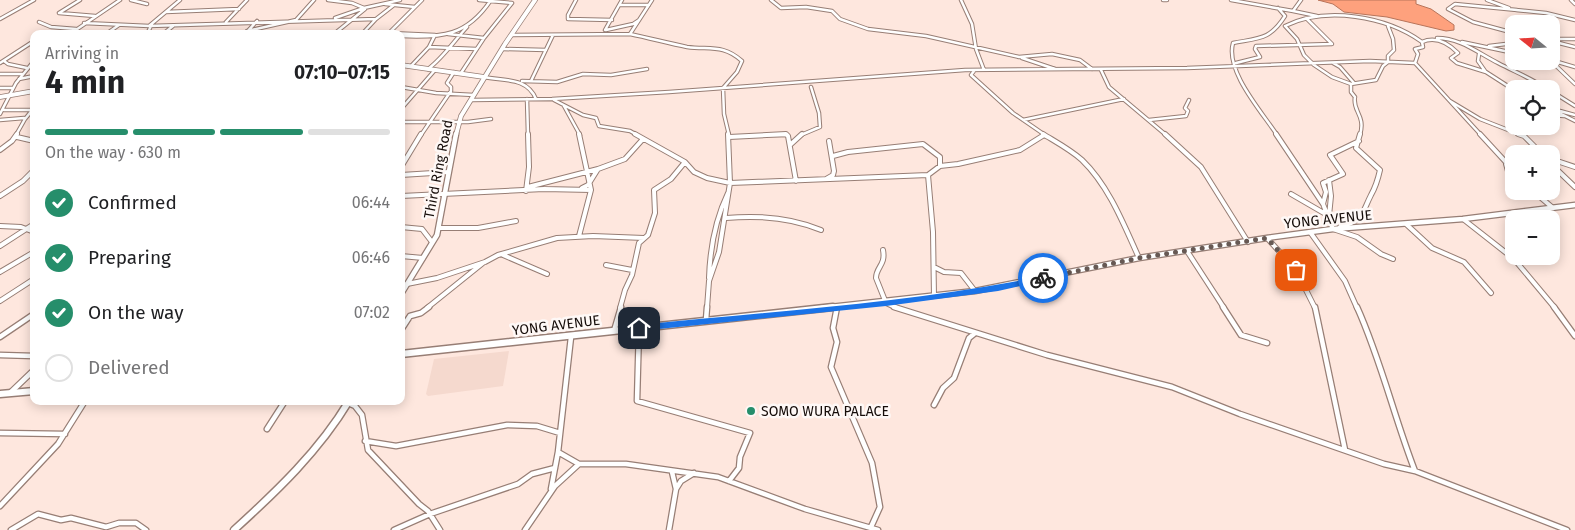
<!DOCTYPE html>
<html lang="en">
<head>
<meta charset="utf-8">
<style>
  :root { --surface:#fff; --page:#f6f6f6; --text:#202124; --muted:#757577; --line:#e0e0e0; --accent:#268e6b }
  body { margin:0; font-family:"Fira Sans",sans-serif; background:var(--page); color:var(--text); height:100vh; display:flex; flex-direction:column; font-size:19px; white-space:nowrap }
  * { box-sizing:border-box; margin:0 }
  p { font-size:16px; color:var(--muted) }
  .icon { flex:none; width:28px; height:28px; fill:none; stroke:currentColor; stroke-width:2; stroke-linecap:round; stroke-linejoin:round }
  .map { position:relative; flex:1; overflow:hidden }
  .panel { position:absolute; left:30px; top:30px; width:375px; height:375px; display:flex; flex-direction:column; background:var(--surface); border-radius:10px; box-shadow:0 2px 12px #0003 }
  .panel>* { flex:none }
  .needle { width:32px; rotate:288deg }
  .buttons { position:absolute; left:1505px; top:15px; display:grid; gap:10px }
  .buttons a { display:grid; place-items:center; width:55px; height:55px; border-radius:10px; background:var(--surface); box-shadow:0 2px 12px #0003; font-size:25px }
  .pin { position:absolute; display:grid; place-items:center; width:42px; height:42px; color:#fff; margin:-21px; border-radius:10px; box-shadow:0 2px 8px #0006 }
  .courier { position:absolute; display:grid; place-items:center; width:50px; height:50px; margin:-25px; border:4px solid #1a73e8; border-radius:50%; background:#fff; color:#222; box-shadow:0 1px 6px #0007 }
  .head em { font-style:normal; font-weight:700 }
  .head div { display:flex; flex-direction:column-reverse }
  .head { display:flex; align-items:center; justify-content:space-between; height:85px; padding:0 15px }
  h1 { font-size:32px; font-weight:700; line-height:38px }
  .bar { display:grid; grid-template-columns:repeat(4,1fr); gap:8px 5px; align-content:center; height:60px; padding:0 15px }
  .bar i { height:6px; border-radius:4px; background:var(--line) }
  .bar .active { background:var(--accent) }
  .bar p { grid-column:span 4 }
  ol { padding:0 15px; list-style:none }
  li { display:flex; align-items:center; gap:15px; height:55px }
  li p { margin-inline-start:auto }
  li .icon { padding:5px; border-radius:50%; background:var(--accent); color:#fff; stroke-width:4 }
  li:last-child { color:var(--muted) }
  li i { width:28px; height:28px; border:2px solid var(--line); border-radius:50% }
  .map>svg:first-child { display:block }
</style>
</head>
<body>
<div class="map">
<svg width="1575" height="530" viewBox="0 0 1575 530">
  <rect width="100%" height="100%" fill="#fee7de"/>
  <path fill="#f5d9ce" d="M509,351L503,386L428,396L426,394L434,359Z"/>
  <path fill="#fea17d" stroke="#b8745a" d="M1318,0H1416V4L1431,9L1454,25V30L1446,31L1387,17L1344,12L1333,4Z"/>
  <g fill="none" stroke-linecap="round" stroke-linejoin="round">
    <defs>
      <path id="street-far2" d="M80,0L59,13L95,16
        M131,0L147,4
        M328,0L352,3L364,8
        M576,0L568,15V19L612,20
        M771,0L781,8L806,7L832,11L840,19L868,29L926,36L1019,57L1052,54L1080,60L1092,69
        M961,0L972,24L976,49L984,70
        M1163,0H1167
        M1231,0L1293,11L1301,0
        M1487,0L1509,8
        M1571,0L1575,4
        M385,4L415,7
        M620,5H649
        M1516,10L1546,13L1575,20
        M1293,11L1317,16
        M166,12L239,9
        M335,18L364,8L400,0
        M0,19L34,0
        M376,19L394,5
        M39,22L51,27L76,29
        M226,22L247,0
        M84,23L149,26L376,19L362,34
        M149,26L180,0
        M605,30L622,0
        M606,30L633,24L639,20
        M247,31L296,20L314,0
        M390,32L422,0
        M390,33L435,35L429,47
        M1514,33L1473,22L1448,9L1455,4L1517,10
        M70,34L120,0
        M106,34L119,25
        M147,34L151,26
        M163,34L173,26
        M245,34L257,21
        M334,34L365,9
        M448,34L484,38
        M630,34C649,38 668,43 687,47C710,50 723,44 742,61L737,72L723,88L724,114L729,135
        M512,35L630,34L652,0
        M401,36C442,38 467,36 491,0
        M1437,38C1460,38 1478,53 1498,63C1515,72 1531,78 1547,89
        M1551,39H1575
        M1551,41L1575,47
        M1462,42L1514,53
        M1489,46L1514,43
        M503,49L546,50
        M1479,54L1478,61L1485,71
        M1022,58L1055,69
        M1551,60L1575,67
        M4,61L8,64L27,68
        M1551,61L1575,84
        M0,63L34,41
        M1236,63L1260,57L1255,49L1256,46L1332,44L1307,19
        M1333,63L1340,67L1354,83
        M411,66L429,47L476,49
        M428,69C443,58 454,41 467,27
        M1101,70L1109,87L1166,135
        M974,71L971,75L1013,113L1045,135
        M461,73L484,38L512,3L479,0
        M0,74H22
        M484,77C504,81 527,77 536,99
        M19,79L34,76
        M522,81L557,82L583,74L611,75L647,69
        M531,81L553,35
        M1351,84L1332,77L1314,65L1304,55L1297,39L1285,26C1326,6 1386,16 1422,42
        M401,87L436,93L474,95
        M0,88H13
        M1551,91L1575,106
        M527,99L528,135
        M472,100L552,99L669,92L965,70L1187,68L1370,61L1415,63
        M554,100L583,115L596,118L599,126L630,131L637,135
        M1450,101L1480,119L1521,135
        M564,106L580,135
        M401,109L435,70
        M1551,109L1575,121
        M4,110H32
        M1560,111L1575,115
        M0,114L16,83L34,61
        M1551,115L1564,116
        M0,120L24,118
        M1023,120L1124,99
        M1149,120L1186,116L1188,111L1185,108L1189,100
        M401,122H468L491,119
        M16,135L25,119L34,108
        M421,135L451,91V87L447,83L454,72
        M769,135H787
        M801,135L820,127L819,113L811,87
        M1277,135C1262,112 1225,71 1233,43C1259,38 1270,40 1285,16L1278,8
        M1360,135C1366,115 1352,111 1355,97L1351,92V84L1376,80L1383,66L1388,62V56L1394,50L1393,39L1388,26
        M1481,135L1415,63L1418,54L1415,49L1423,47L1422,42C1436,36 1448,43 1458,53L1451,58L1457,63L1486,72L1514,90"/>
      <path id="street-far1" d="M635,134L685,162L694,172L707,178L730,183L928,175L940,166L958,164L1020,150L1044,135
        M1043,134C1056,142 1071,150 1082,160C1109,186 1124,225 1139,258
        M1165,134L1201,167L1248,242
        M1276,134L1323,204L1333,229L1357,237L1381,254L1393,259
        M1480,134L1514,171
        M1518,134L1524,136L1542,154
        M17,137L34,141
        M729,137L786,134L788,136L796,181
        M790,145L802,134
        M0,150L12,141L17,134
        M833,156L848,152L923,144L940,157V166
        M1551,159L1575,167
        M1506,164L1509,175L1514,180
        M1551,164L1575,187
        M401,167L421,134
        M401,175L449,172
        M928,175L933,232L934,296
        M826,179L833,175L834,171L829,141
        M528,187L598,169
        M582,188L588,185L598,169L625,159L643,139
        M526,191L529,167L528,134
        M1533,191L1553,208
        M1291,194L1329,216L1331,196L1329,180
        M0,196L23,181L34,170
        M401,196L544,189L591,190
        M1323,204L1326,192L1323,183L1343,174L1330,155L1359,141
        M726,218C759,215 790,217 821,230
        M1463,219L1514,259L1555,308
        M1406,224L1432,248L1464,262L1491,293
        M0,226L21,227L34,232
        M401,227L422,229L432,242
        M1340,227C1364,220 1361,215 1371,195C1375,188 1378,179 1380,170L1356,148L1360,134
        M439,228H478L516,221
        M1310,232L1345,281L1357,308
        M579,236L591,190L579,134
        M1267,238L1296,270L1315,308
        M0,246L34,224
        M883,250C886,265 876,267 876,278L886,303L897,308
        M1187,251L1224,308
        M503,255L547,274
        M401,256L423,258
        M606,265L632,270
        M934,267L944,272L961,273L975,291
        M0,272L34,252
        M709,278C710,248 715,220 728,193
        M407,284L437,278L485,262L498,255L557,238L593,236L644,238
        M0,301L34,279
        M427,308L483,263
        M620,308L625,290L632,275L639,243L648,235L655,213L654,190L671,179L685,162
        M707,308L709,281L719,252L730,183L728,134
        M837,308V306"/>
      <path id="street" d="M837,307L833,328L837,342L831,367L872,463L880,507L871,527
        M894,307L1047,355L1172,387L1240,414L1384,464L1415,471L1567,530
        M1223,307L1241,335L1267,343
        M1315,307L1345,450
        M1357,307C1381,360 1394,417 1415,471
        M1554,307L1575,336
        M706,320L707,307
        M639,328L637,401L750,433L740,457L739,468L729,481
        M401,330L410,316L421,313L429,307
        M614,331L621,307
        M0,337L34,314
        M571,337L558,452L579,464H626L718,477L805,509L878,530
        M0,355L34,356
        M11,392L34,370
        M348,403L355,406L362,415L368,450L419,504L428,511L440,530
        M934,405L943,388L954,378L969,338L974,334
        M267,429L285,401
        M0,433L65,434
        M365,441L396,446L507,425L537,426L560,433
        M672,472L676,489
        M551,489L558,452
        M0,506L58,444L85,401
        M11,530L38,514L61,520L71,518L106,527L119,523H136L146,530
        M394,530L430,514L518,484L532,474L555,468
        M525,530L555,486L579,464
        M669,530L676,489L681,481L694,473"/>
      <path id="secondary-far2" d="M401,65L484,77
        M0,97L34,91
        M456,135L461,116L505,44L535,0"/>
      <path id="secondary-far1" d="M401,294L437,235L456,134
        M821,308L975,291L1139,258L1267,238L1333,229L1463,219L1575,205"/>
      <path id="secondary" d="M401,354L833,307
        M0,394L34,391
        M234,530C277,491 319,451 349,401"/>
    </defs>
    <use href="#street-far2" stroke="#977e75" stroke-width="4.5"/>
    <use href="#street-far1" stroke="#977e75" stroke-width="6"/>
    <use href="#street" stroke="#977e75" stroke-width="7"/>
    <use href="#secondary-far2" stroke="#977e75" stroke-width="5.5"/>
    <use href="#secondary-far1" stroke="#977e75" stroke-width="7"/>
    <use href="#secondary" stroke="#977e75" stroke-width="9"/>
    <use href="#street-far2" stroke="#fff" stroke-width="2.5"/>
    <use href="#street-far1" stroke="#fff" stroke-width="4"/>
    <use href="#street" stroke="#fff" stroke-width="4.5"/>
    <use href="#secondary-far2" stroke="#fff" stroke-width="4"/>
    <use href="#secondary-far1" stroke="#fff" stroke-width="4.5"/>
    <use href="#secondary" stroke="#fff" stroke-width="6"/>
  </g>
  <path fill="#1a73e8" d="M1043,276L1048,278L1046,280L998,291L886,306L639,331L635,328L639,325C774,311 911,303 1043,276Z"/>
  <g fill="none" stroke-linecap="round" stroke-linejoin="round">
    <path stroke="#675954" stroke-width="5" stroke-dasharray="0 9" d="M1043,278L1139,258L1267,238L1296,270"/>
  </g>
  <circle fill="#268e6b" stroke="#fef8f6" stroke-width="2" cx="751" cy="411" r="5"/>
  <g text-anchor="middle" stroke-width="5" stroke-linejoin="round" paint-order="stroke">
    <g font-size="14" fill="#150c09" stroke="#fef8f6">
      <text transform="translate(438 169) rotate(-79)" y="5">Third Ring Road</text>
      <text transform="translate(1328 219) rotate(-6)" y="5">YONG AVENUE</text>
      <text transform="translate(556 325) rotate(-7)" y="5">YONG AVENUE</text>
    </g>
    <g font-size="14" fill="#150c09" stroke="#fef8f6" text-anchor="start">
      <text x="761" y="416">SOMO WURA PALACE</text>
    </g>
  </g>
</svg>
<div class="buttons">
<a><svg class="needle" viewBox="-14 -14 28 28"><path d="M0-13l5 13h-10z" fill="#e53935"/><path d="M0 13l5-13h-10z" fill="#757577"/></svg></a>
<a><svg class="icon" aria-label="locate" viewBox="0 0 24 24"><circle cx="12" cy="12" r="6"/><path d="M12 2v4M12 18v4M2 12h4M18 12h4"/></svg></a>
<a>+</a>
<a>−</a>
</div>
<div class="pin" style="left:1296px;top:270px;background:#ea580c"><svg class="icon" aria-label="bag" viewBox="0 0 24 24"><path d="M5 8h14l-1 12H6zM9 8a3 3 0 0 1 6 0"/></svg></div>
<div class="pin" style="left:639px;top:328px;background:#1f2937"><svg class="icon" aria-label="home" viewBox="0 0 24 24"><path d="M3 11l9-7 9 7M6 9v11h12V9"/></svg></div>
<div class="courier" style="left:1043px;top:278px"><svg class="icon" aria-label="bike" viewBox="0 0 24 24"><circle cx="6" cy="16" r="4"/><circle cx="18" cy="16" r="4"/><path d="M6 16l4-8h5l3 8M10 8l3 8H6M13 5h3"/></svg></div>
<section class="panel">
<div class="head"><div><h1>4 min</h1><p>Arriving in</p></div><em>07:10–07:15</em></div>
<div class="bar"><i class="active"></i><i class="active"></i><i class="active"></i><i></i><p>On the way · 630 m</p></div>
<ol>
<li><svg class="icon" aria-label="check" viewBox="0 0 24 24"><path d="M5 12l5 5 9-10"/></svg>Confirmed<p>06:44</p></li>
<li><svg class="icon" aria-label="check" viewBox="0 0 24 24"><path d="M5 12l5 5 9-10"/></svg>Preparing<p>06:46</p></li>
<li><svg class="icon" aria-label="check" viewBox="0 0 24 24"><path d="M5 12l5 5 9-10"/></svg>On the way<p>07:02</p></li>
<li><i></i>Delivered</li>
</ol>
</section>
</div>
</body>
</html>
